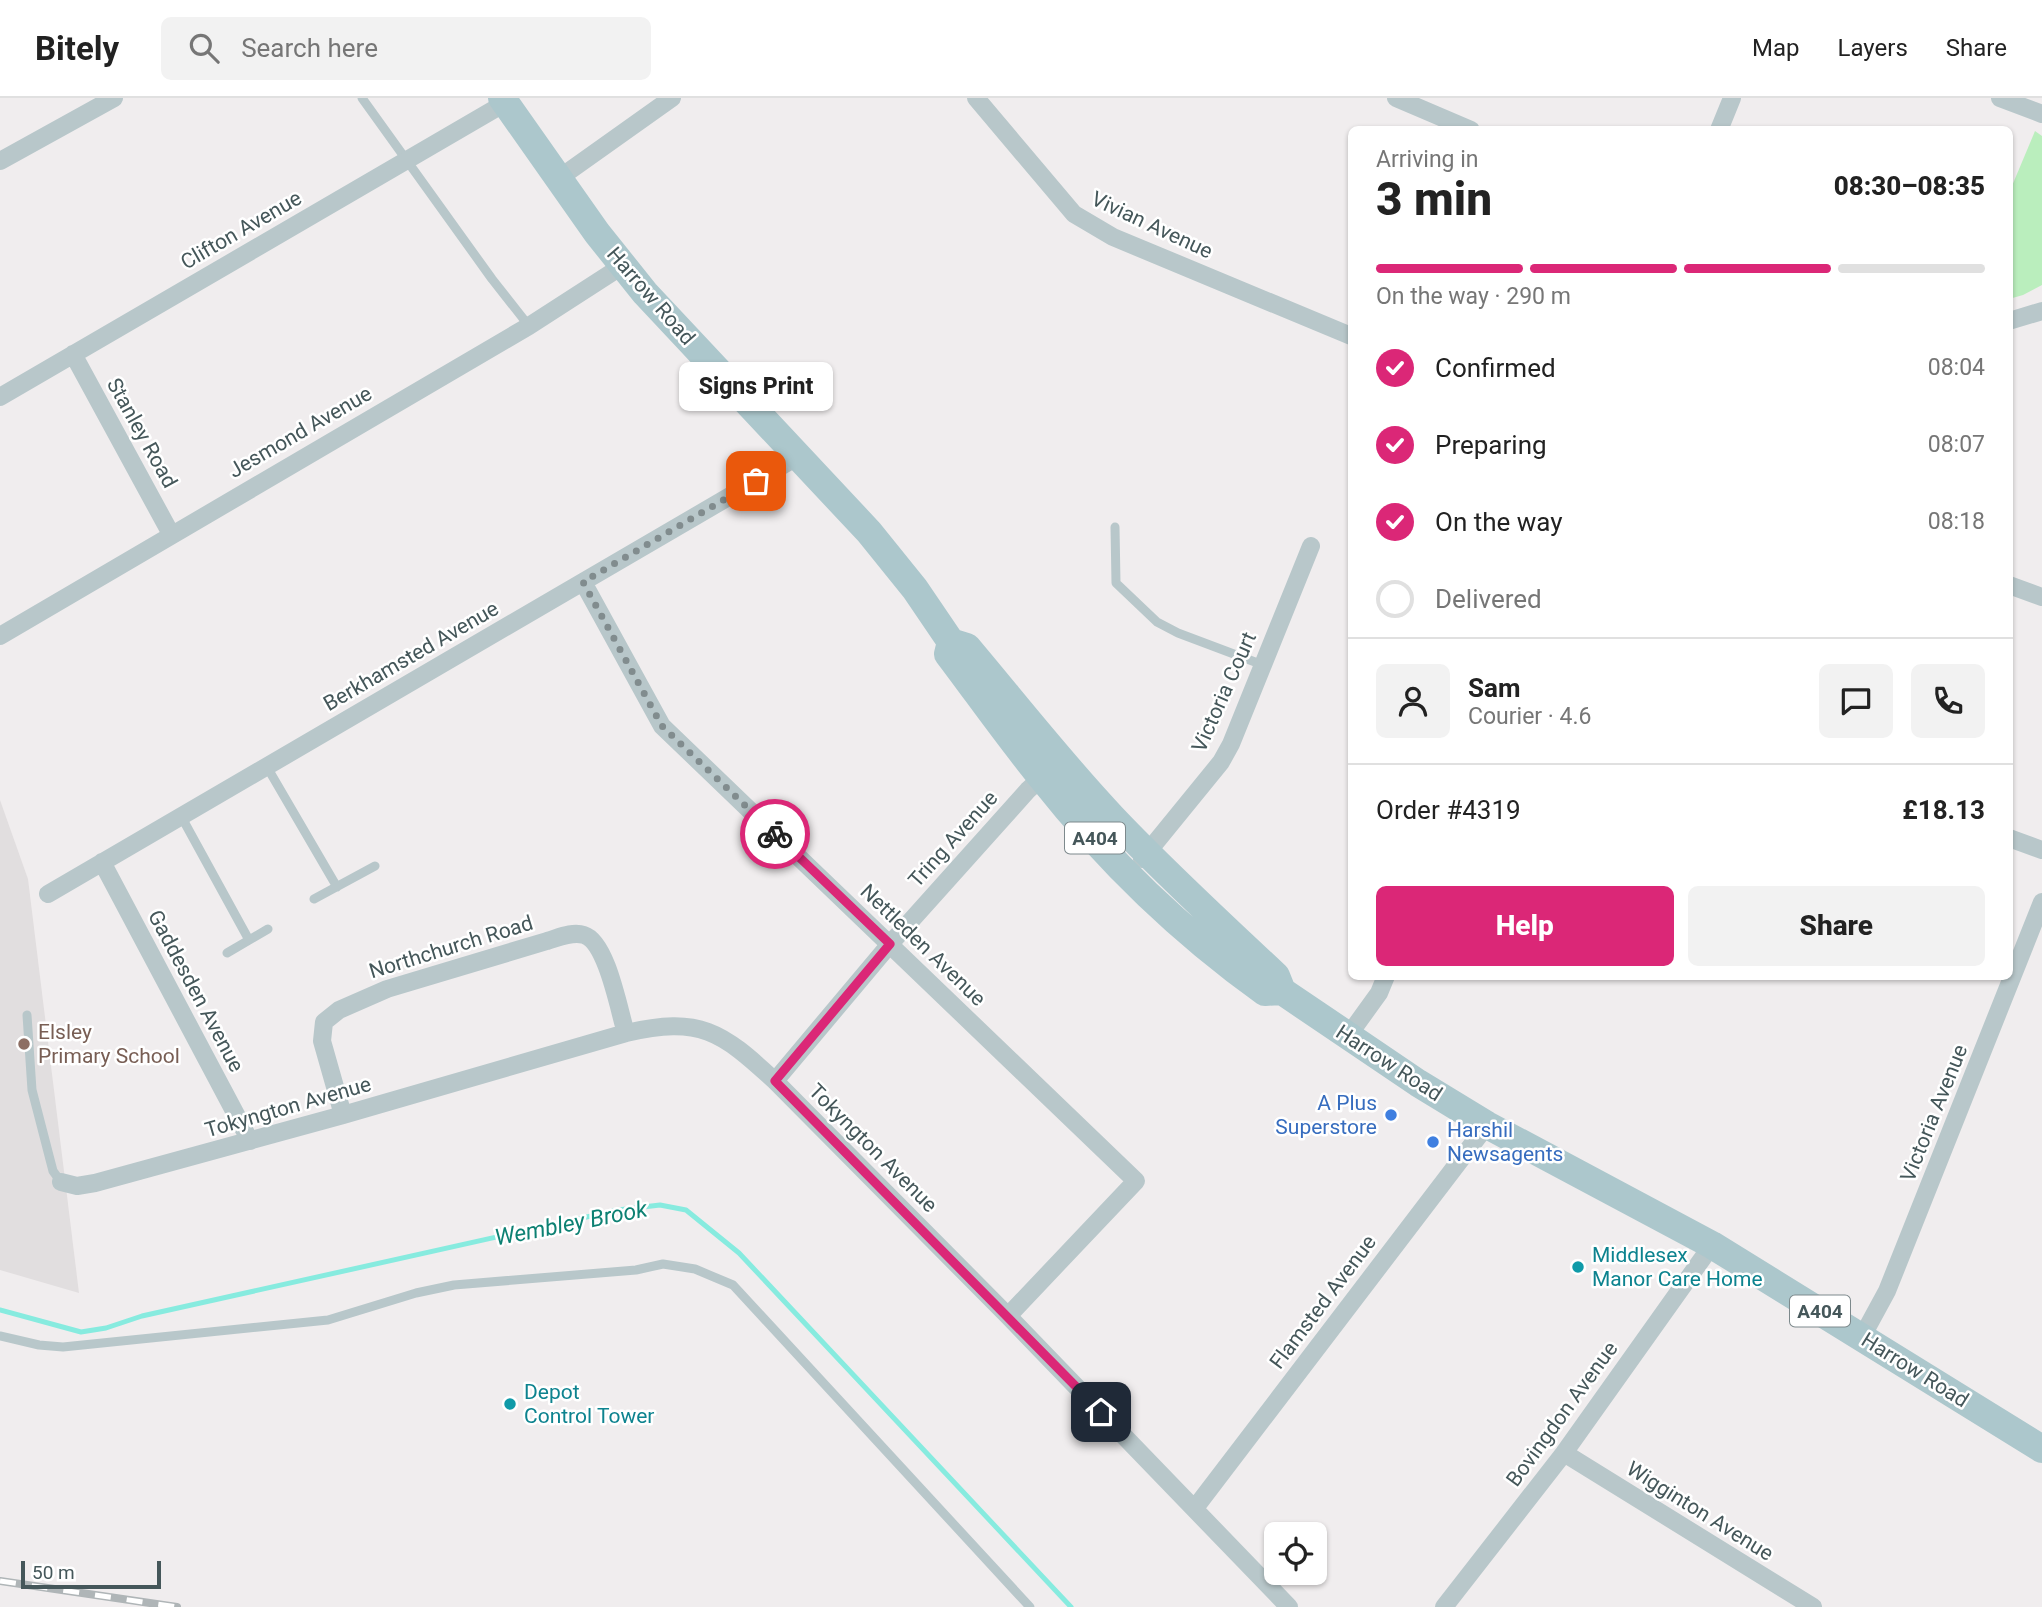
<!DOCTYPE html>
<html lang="en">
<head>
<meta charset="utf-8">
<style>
  :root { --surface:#fff; --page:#f2f2f2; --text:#222; --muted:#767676; --line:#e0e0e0; --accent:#db2777 }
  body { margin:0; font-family:Roboto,sans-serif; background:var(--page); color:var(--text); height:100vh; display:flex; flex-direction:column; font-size:26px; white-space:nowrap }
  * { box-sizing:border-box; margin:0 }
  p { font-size:23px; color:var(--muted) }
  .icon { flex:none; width:38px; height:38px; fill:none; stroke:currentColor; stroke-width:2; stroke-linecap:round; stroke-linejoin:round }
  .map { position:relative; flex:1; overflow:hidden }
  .drawer { position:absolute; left:1348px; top:28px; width:665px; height:854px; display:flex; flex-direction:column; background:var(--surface); border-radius:10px; box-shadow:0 2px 5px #0004 }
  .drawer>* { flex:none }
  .fabs { position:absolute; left:1264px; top:1424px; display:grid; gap:14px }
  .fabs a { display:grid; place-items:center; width:63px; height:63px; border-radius:10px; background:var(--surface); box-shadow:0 2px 5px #0004; font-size:35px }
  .scale { position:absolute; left:21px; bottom:18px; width:140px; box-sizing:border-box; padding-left:7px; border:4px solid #45575a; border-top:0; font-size:19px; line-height:24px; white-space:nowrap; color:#45575a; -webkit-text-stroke:5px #fff; paint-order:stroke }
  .pin { position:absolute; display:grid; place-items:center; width:60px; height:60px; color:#fff; margin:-30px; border-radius:14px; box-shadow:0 4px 10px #0006 }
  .courier { position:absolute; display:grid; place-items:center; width:70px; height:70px; margin:-35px; border:5px solid #db2777; border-radius:50%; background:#fff; color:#222; box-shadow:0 2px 9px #0007 }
  .bubble { position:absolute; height:49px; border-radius:10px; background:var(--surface); box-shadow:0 2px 5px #0004; font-size:23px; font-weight:800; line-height:49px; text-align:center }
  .summary em { font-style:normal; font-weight:800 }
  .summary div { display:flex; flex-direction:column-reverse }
  .summary { display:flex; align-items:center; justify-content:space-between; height:119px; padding:0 28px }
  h1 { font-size:46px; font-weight:800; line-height:52px }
  .bar { display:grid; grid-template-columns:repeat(4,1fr); gap:10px 7px; align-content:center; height:84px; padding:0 28px }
  .bar i { height:9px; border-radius:5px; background:var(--line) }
  .bar .current { background:var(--accent) }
  .bar p { grid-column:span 4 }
  .line { display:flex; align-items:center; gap:18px; padding:0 28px; border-top:2px solid var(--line) }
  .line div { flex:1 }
  .round { display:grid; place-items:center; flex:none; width:74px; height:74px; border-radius:10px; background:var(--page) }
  ol { padding:0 28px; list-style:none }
  li { display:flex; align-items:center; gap:21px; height:77px }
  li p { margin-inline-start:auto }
  li .icon { padding:7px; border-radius:50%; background:var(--accent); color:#fff; stroke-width:4 }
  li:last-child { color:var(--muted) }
  li i { width:38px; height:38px; border:4px solid var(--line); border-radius:50% }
  .primary-button { display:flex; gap:14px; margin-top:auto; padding:14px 28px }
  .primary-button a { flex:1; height:80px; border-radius:10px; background:var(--accent); color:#fff; font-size:28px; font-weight:800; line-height:80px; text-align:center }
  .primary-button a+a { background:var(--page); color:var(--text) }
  header { display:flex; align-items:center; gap:42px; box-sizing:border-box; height:98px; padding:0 35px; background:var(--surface); border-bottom:2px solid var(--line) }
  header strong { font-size:33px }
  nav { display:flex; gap:38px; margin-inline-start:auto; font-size:24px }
  .search { width:490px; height:63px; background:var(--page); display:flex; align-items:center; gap:18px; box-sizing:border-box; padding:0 24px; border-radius:10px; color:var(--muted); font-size:26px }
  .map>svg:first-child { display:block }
</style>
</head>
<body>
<header>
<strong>Bitely</strong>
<div class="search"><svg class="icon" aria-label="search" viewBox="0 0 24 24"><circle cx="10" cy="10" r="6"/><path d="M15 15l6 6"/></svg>Search here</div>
<nav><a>Map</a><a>Layers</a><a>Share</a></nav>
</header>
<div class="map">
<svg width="2042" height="1509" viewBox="0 0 2042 1509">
  <rect width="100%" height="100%" fill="#f0edee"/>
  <path fill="#e1dedf" d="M0,702L28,781L79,1195L0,1172Z"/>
  <path fill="#baeebd" d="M2035,33L2042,38V187L2023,197L2009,201V95Z"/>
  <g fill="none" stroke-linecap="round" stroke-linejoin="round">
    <path stroke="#87ebdf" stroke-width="5" d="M0,1212L81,1234L106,1230L142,1218L618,1112L660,1107L686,1112L739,1155L1071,1509"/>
    <path stroke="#b8c7ca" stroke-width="9" d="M362,0L492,181L529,228
      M1115,429L1116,485L1157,524L1178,535L1263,567
      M267,669L337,789
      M181,718L249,842
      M314,801L375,768
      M227,855L268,831
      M27,917L32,992L53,1073L61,1084
      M0,1238L39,1247L63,1249L328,1222L416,1195L454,1187L636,1172L663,1166L695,1171L733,1187L1030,1509"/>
    <path stroke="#b8c7ca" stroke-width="18" d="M976,0L1074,116L1113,139L1351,238
      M1396,0L1471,32
      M2000,0L2042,16
      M1719,32L1732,0
      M0,63L114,0
      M558,81L672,0
      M2009,223L2042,213
      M73,256L171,436
      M0,299L505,5
      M583,484L662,628L1136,1083L1008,1218
      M2009,487L2042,499
      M0,538L529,228L622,168
      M2009,740L2042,752
      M1142,761L1221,664L1231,646L1311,448
      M102,764L250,1043
      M48,796L797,359
      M1348,938L1379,895L1386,878
      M775,983L890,846L1028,692L1048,674
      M343,1017L322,943L324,924L339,912L387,891L547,843C558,840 572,833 584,837C607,844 619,913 626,935
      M61,1084L77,1088L95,1085L343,1017L626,935C700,918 721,933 775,983L1008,1218L1289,1509
      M1862,1239L1887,1193L2042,804
      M1564,1355L1813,1509
      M1195,1410L1487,1027
      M1444,1509L1564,1355L1712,1147"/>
    <path stroke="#acc7cc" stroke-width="28" d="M502,0L597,135L645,195L869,434L915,491L951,544L967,549C1015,606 1061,665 1112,719C1164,774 1221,826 1276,878L1282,893L1418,985L1487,1027L1712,1147L2042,1351
      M951,544L948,556C979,597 1009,640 1042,680C1106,761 1181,834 1265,894L1282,893"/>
    <defs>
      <path id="rail" d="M0,1483L177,1509"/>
    </defs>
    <use href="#rail" stroke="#afb5b7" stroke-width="8"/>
    <use href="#rail" stroke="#fff" stroke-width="5" stroke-dasharray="16" stroke-linecap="butt"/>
  </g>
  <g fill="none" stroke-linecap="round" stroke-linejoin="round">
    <path stroke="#818c8e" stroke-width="7" stroke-dasharray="0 12.6" d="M756,383L583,484L662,628L775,736"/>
    <path stroke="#db2777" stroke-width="9" d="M775,736L890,846L775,983L1101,1314"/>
  </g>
  <circle fill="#8d6e63" stroke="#fff" stroke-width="2.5" cx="24" cy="946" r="7"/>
  <g fill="#3f7fe0" stroke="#fff" stroke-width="2.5">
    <circle cx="1391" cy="1017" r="7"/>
    <circle cx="1433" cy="1044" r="7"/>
  </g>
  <g fill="#0f9aa8" stroke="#fff" stroke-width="2.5">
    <circle cx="1578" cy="1169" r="7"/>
    <circle cx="510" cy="1306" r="7"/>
  </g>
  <g text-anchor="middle" stroke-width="5" stroke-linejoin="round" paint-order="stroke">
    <g fill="#fff" stroke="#7d898c" stroke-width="2">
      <rect x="1065" y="724.5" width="60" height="31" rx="5"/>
      <rect x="1790" y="1197.5" width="60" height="31" rx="5"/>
    </g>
    <g font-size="19" font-weight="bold" fill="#45575a">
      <text x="1095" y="747">A404</text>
      <text x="1820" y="1220">A404</text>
    </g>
    <g font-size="21" fill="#45575a" stroke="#fff">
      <text transform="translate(1152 127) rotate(25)" y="7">Vivian Avenue</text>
      <text transform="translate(241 132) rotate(-30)" y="7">Clifton Avenue</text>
      <text transform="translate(651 198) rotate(49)" y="7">Harrow Road</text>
      <text transform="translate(300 334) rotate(-30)" y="7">Jesmond Avenue</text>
      <text transform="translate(142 335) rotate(61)" y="7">Stanley Road</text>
      <text transform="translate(411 558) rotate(-30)" y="7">Berkhamsted Avenue</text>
      <text transform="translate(1224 594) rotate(-66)" y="7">Victoria Court</text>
      <text transform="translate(953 741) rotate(-48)" y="7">Tring Avenue</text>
      <text transform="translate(923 847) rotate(44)" y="7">Nettleden Avenue</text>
      <text transform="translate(451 849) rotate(-17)" y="7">Northchurch Road</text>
      <text transform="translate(196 893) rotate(62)" y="7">Gaddesden Avenue</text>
      <text transform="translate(1389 965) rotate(33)" y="7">Harrow Road</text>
      <text transform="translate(288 1009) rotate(-16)" y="7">Tokyngton Avenue</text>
      <text transform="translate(1934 1015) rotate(-68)" y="7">Victoria Avenue</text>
      <text transform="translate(873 1050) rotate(45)" y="7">Tokyngton Avenue</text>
      <text transform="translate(1323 1204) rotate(-53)" y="7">Flamsted Avenue</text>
      <text transform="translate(1915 1272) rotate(32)" y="7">Harrow Road</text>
      <text transform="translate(1562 1316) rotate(-54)" y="7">Bovingdon Avenue</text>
      <text transform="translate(1700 1413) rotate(32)" y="7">Wigginton Avenue</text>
    </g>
    <g font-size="21" fill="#785e54" stroke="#fff" text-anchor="start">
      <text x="38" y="941">Elsley<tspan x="38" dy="24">Primary School</tspan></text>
    </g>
    <g font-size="21" fill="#366cbe" stroke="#fff" text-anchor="end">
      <text x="1377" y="1012">A Plus<tspan x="1377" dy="24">Superstore</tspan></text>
      <text x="1447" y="1039" text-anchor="start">Harshil<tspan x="1447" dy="24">Newsagents</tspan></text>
    </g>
    <g font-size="21" fill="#0d838f" stroke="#fff" text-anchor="start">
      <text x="1592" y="1164">Middlesex<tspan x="1592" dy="24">Manor Care Home</tspan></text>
      <text x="524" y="1301">Depot<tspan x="524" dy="24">Control Tower</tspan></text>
    </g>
    <g font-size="23" font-style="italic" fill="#0d8173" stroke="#fff">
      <text transform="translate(571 1125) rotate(-11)" y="8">Wembley Brook</text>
    </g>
  </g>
</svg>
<div class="fabs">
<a><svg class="icon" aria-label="locate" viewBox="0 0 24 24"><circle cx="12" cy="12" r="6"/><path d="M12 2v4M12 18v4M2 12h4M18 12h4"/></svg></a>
</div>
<div class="scale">50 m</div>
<div class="pin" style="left:756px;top:383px;background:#ea580c"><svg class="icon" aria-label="bag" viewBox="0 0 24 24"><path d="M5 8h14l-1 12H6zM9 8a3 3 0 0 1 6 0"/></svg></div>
<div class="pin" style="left:1101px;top:1314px;background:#1f2937"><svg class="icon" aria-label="home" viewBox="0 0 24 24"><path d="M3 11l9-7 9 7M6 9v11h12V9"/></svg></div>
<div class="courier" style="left:775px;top:736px"><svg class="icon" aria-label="bike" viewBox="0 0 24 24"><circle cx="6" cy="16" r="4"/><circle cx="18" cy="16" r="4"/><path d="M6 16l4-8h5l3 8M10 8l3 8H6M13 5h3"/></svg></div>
<div class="bubble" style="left:679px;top:264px;width:154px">Signs Print</div>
<section class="drawer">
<div class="summary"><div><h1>3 min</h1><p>Arriving in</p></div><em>08:30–08:35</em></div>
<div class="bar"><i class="current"></i><i class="current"></i><i class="current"></i><i></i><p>On the way · 290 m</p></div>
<ol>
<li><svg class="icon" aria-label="check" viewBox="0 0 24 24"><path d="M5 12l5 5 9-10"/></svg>Confirmed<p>08:04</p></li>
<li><svg class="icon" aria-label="check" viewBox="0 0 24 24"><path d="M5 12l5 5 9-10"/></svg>Preparing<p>08:07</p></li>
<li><svg class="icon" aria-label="check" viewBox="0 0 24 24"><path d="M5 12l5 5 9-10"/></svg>On the way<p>08:18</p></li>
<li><i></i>Delivered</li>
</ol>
<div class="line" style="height:126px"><a class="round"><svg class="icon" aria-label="person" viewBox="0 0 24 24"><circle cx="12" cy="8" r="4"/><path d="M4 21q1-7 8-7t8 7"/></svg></a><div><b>Sam</b><p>Courier · 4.6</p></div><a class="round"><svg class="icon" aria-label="chat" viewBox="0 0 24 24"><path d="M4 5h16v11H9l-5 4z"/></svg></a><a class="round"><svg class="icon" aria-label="phone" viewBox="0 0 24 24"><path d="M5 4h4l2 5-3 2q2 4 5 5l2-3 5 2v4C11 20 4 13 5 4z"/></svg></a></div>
<div class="line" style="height:91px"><div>Order #4319</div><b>£18.13</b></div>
<div class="primary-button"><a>Help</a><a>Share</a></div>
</section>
</div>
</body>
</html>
